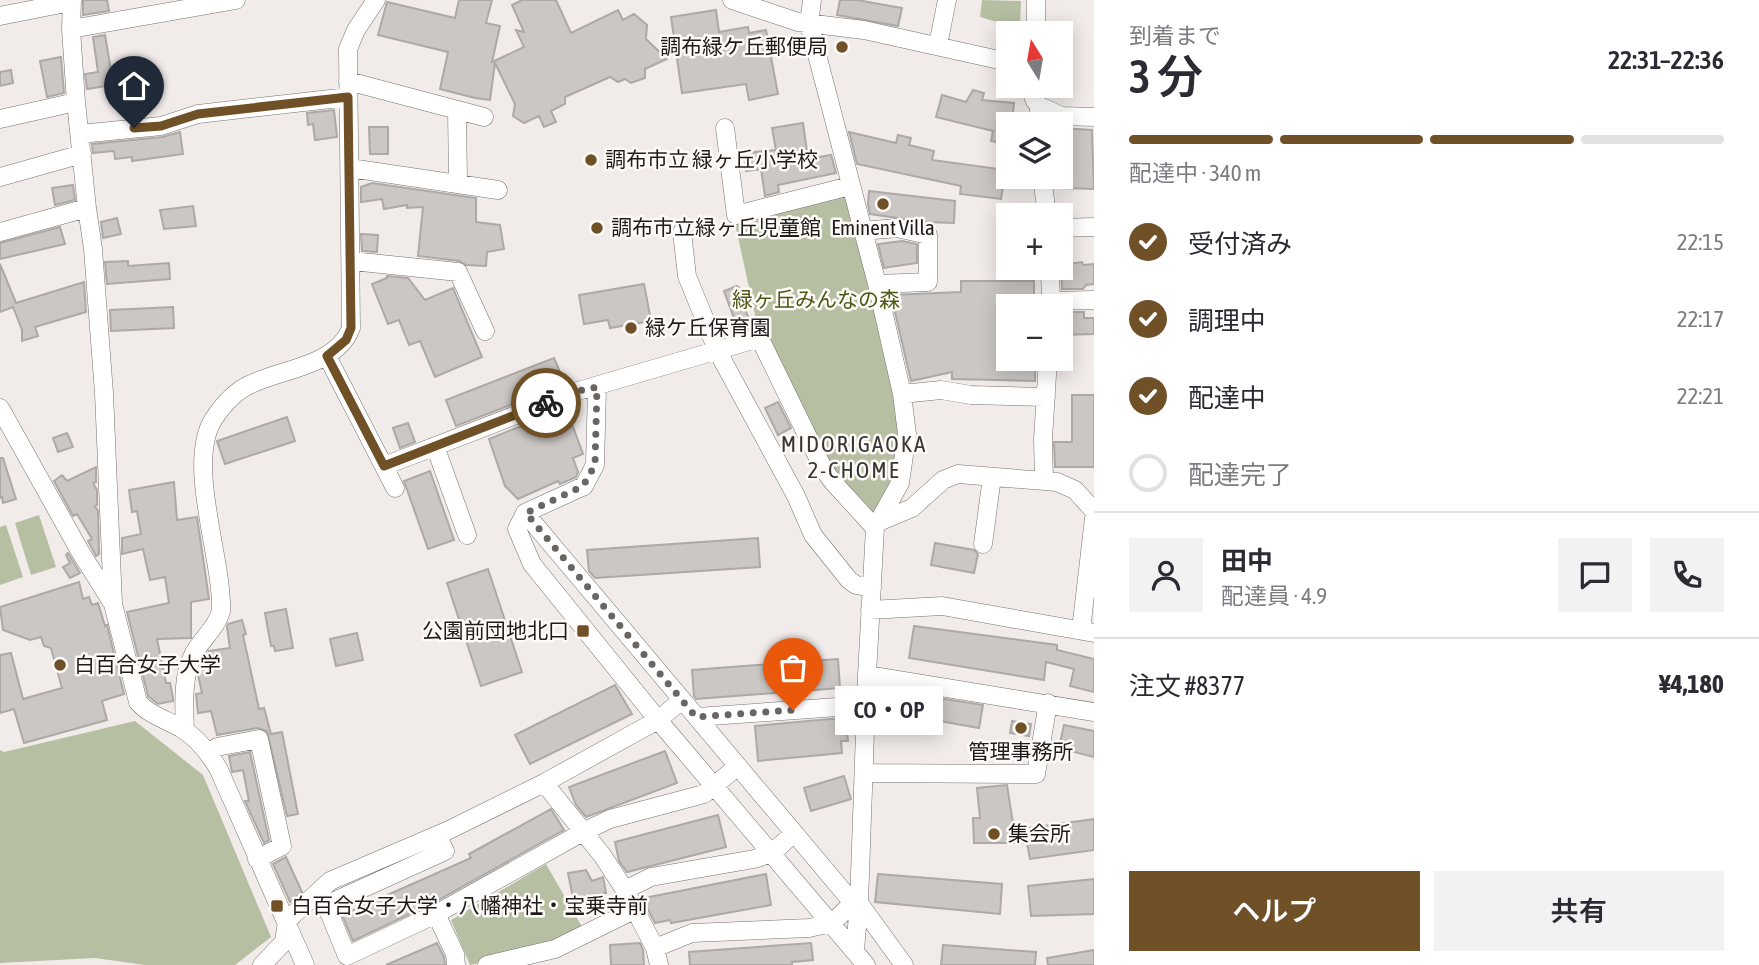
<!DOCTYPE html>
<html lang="ja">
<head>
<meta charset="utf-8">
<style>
  :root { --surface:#fff; --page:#f2f2f3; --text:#2b2b33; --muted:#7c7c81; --line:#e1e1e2; --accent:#705026 }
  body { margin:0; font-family:"Asap Condensed","Noto Sans JP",sans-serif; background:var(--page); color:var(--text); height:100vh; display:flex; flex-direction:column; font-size:26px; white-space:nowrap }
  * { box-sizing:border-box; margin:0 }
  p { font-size:23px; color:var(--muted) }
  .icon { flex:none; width:38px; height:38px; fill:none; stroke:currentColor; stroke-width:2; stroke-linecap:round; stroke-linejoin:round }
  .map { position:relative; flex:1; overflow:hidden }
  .sheet { display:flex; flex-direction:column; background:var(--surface); width:665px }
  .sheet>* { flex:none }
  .needle { width:46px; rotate:349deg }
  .controls { position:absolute; left:996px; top:21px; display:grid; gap:14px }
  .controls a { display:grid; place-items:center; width:77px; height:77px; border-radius:0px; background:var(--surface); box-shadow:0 4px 18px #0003; font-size:35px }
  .pin { position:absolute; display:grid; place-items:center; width:60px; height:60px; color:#fff; margin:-72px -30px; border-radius:50% 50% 50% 0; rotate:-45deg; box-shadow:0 0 7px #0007 }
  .pin .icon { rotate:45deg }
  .courier { position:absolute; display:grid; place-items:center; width:70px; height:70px; margin:-35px; border:5px solid #705026; border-radius:50%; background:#fff; color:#222; box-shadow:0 2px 9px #0007 }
  .bubble { position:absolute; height:49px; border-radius:0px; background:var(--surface); box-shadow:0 4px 18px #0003; font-size:23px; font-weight:600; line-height:49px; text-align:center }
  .overview em { font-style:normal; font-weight:600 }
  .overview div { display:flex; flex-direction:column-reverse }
  .overview { display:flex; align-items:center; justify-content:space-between; height:119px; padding:0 35px }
  h1 { font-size:46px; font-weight:600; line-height:52px }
  .bar { display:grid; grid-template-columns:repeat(4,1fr); gap:10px 7px; align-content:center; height:84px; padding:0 35px }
  .bar i { height:9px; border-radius:5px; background:var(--line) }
  .bar .current { background:var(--accent) }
  .bar p { grid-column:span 4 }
  .line { display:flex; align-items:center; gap:18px; padding:0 35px; border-top:2px solid var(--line) }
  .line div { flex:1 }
  .round { display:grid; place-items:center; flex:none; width:74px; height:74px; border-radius:0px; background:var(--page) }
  ol { padding:0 35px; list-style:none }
  li { display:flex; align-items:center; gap:21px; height:77px }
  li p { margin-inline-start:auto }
  li .icon { padding:7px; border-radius:50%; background:var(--accent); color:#fff; stroke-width:4 }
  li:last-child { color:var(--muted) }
  li i { width:38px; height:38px; border:4px solid var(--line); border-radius:50% }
  .cta { display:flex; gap:14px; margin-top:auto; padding:14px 35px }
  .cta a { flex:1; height:80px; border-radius:0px; background:var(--accent); color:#fff; font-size:28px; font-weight:600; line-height:80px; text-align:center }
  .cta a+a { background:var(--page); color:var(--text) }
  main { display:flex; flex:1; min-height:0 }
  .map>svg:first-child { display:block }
</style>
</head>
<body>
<main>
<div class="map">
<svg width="1094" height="965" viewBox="0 0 1094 965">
  <rect width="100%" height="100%" fill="#f1ecea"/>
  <path fill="#b7bfa3" d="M982,0L1021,1L1020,29L980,17Z
    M850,186L907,434L881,521L855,507L761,342L734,219Z
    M39,515L56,567L31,575L15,523Z
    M6,525L23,577L0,585V527Z
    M135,721L203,775L271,937L235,965H145L95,958L0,963V750L4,752Z
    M546,864L585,932L566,944L470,965L451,920Z"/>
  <path fill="#cbc7c4" stroke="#aca9a6" stroke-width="2" d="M83,0H107L109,11L83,15Z
    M459,0H492L486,23L500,26L492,62L524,47L516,30L524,32L512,5L522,0H556L571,33L618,10L623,20L634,14L647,25L646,39L667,59L645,69V78L631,83L625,79L618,82L610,77L565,97V104L551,111L556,122L544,127L539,116L524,123L513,116L515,104L495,63L490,100L475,98L440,89L448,52L378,35L387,2L455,18Z
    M840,0H857L902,8L898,26L837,15Z
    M716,10L719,32L748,27L749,33L766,30L778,94L749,100L746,84L682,93L671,17Z
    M105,35L111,70L122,68L125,83L87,89L85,74L98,72L93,37Z
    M61,57L64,93L47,97L40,61Z
    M11,70L13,83L0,86V72Z
    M973,90L984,93L982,100L1014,103L1012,121L1008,120V144L991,141L993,131L936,117L942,95L966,102Z
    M334,110L337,137L315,140L313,124L308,125L307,113Z
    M803,123L808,159L831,155L836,173L778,185L779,192L765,196L761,169L746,171L744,153L776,150L772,128Z
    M369,127H388V154H370Z
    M1060,128L1092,130L1094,189L1064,188Z
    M180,132L183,154L132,161V157L115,159L114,151L93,153L92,144L162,137Z
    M849,132L896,143L898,135L911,138L909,145L934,151L932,160L1006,170L1001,199L960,194L961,186L857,164Z
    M372,183L476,198V222L500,225L504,249L487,252L486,266L466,265L459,261L418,256L423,207L407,208V205L384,209L382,199L361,202V187Z
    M73,185L75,200L55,205L52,188Z
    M869,191L955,201L954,223L925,222L870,214L868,204Z
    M193,206L196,226L164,229L160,210Z
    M117,218L121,234L103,238L101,222Z
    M60,227L65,244L0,259V243Z
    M361,234L378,235L377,252L362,251Z
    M902,241L917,244V263L884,268L878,244Z
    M128,261V266L169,263L170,279L107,284L105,262Z
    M1082,262L1083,265L1094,264V284L1086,285L1083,289H1062L1061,265Z
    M0,264L16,303L84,282L86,312L35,327L38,336L22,341V330L13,307L0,312Z
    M387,276L408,278L425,300L453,288L482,357L435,377L420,341L409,345L399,320L388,324L372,284L387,278Z
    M961,281H1034V306H1008V360H1035V381L952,379V372L911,381L891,295L961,292Z
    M644,284L651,321L610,328L608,320L584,324L579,295Z
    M737,286L747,294L742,300L752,328L739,332L724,291Z
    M173,307L174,328L111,331L110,310Z
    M1060,312H1084V318H1094V334L1060,335Z
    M554,358L565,384L456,426L446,400Z
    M1072,395H1094V467H1055L1054,442H1072Z
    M778,402L791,428L778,435L765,408Z
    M566,408L583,454L573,458L578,472L576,477L560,484L558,481L518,499L505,486L489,439Z
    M287,417L295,441L225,464L217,441Z
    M408,423L415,442L400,448L393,428Z
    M67,433L73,447L58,452L53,438Z
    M0,458H3L16,499L3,503L2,497L0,498Z
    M96,467V482L93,483L97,490V505L95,506L98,511L99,554L96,556L88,541L92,539L77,514L73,516L54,481L62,475L67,481Z
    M430,471L454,540L428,549L404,481Z
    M174,482L177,520L197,517L209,599L191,602V638L157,639L166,683H170L173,698V701L158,704L148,696L127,612L169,603L165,577L150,580L143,549L122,554V538L141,534L137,511L132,512L129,490Z
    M758,538L760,567L595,578L589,571L587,550Z
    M935,543L974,550L978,554L974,573L931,565Z
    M68,553L80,573L70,578L63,567L70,563L66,555Z
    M488,569L522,672L481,686L447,583Z
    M79,582L83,599L89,597L92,605L98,603L105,626L107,625L124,694L102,701L107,720L24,743L14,709L0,713V655L11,653L23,699L62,688L51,648L44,646L41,637L30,640L3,630L0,607Z
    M286,609L293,648L275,651L274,646H271L265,613Z
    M242,620L246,634L243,635L259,709L264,708L271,734L282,732L298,814L287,816L267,731L257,728L217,735L211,711L198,713L196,694L202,693L198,675L204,659L209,651L230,648L227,627L228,624Z
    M914,626L1057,645V650L1094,659V692L1070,686L1074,669L1046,662L1044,680L909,658Z
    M357,633L363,660L336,666L330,639Z
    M838,659L840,688L696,699L694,696L692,670Z
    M615,685L632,714L530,764L515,735Z
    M907,693L983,705L979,728L895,713L898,696L906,698Z
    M851,717L852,731L847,732L848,741H841L842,753L758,761L755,726Z
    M1012,721L1031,724L1029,736L1010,733Z
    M1064,725L1094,731V757L1059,748Z
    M665,751L677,783L586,817L576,805L569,787Z
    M250,752L269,840L264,843L245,801H249L243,770L232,772L229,756Z
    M844,776L851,799L811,811L804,788Z
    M1007,785L1014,830L1094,819V850L1030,859L1027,843H974L973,818H980L977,788Z
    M551,809L564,830L431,904L353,941L342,915L471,858L469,854Z
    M718,815L726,847L627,872L619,861L615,842Z
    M286,857L302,892L290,902L273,864Z
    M586,870L592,881L603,877L606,893L573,898L568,873Z
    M766,874L771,905L671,923L670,920L655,923L645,904L644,898Z
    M878,874L1002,884L1000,914L875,902Z
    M1094,879V914L1031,916L1028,886Z
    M437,943L444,957L445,965H386Z
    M640,943L643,950L644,965H611L610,945Z
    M811,943L813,960L792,962V965H690L689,952Z
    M943,945L1036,952L1035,965H941Z
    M1094,950V965H1048L1047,958Z"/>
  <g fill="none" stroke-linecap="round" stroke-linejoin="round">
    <defs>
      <path id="minor" d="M72,0L71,29L76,102L87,208L93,249L104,393L113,604
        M732,0L798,22L864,30L1008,62
        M812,0L809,24L877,284L902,394L907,434L900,483L875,528L867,675L859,903L855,950
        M1036,0V33
        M0,16L71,2
        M71,29L236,0
        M938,45L947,0
        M348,81L484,117
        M1029,86L1035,101L1040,106L1036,124
        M1040,106L1061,116L1094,117
        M457,110L458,182
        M0,119L76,102
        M725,128L736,215L850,186
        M80,134L161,126L198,114L348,97
        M350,168L498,190
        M0,177L82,154
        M1042,177L1047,215
        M1060,228L1094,227
        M862,231L897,228L928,235V282L877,284
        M0,232L87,208
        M682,232L687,276L718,352L796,496L813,535L849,580L856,585L872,588
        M352,261L458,272L485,331
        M1050,268L1051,306
        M1051,301L1094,300
        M327,356L395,488
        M597,387L595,465L584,486L525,513L517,529L532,564L658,720L866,965
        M902,394L941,390L971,395L1046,397
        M0,408L81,553L113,604L138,702C149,715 167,720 181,728C197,738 210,754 219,770L305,965
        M435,446L467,535
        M384,466L578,391L756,339L763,345L823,468L832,481L875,528
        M1044,480L1043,439L1048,359
        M525,513L853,903H859L904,965
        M881,521L912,508L943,480L958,474L1057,482L1075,490L1094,511
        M983,544L992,477
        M870,610L942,606L1094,633
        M1081,630L1094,518
        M867,675L1094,712
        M697,717L866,705
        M185,730C184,706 182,676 194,653C202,639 217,627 221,611C223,559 186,465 213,420C222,406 235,391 251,384C285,368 336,366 351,328L348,49L356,30L376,0
        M209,754L217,747L259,739L282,846L257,859
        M864,773L1036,774L1048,703
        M544,783L602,855L625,890L655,948L659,965
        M625,890L651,877L754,859L772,853L794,833
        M314,896L326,905L347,956L436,914L583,832L610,819L704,794L738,766
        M326,905L445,851L437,836
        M436,914L455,954L456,965
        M655,948L692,933L809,928L832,923L853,903
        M262,965L284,942L287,922L293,915L330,881L449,830L544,783L658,720L682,700
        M487,965L555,949L634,910"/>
    </defs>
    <use href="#minor" stroke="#75726f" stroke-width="19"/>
    <use href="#minor" stroke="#fff" stroke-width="18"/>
  </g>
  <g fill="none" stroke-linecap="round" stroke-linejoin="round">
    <path stroke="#686563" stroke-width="7" stroke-dasharray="0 12.6" d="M546,403L578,391L597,387L595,465L583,486L526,513L696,717L793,710"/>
    <path stroke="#705026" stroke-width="9" d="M134,128L161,126L198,114L348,97L351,328L346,340L327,356L384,466L546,403"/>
  </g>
  <g fill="#705026" stroke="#fefaf7" stroke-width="2.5">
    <circle cx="842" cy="47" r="7"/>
    <circle cx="591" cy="160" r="7"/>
    <circle cx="883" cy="204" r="7"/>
    <circle cx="597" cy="228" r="7"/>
    <circle cx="631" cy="328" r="7"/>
    <rect x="576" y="624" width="14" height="14" rx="3.5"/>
    <circle cx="60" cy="665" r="7"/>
    <circle cx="1021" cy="728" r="7"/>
    <circle cx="994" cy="834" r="7"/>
    <rect x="270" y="899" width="14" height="14" rx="3.5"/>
  </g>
  <g text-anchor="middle" stroke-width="5" stroke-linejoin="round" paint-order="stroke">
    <g font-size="21" fill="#1e1c1b" stroke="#fefaf7" text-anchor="start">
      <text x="828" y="54" text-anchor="end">調布緑ケ丘郵便局</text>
      <text x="605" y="167">調布市立 緑ヶ丘小学校</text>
      <text x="611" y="235">調布市立緑ヶ丘児童館</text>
      <text x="883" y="235" text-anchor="middle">Eminent Villa</text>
      <text x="645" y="335">緑ケ丘保育園</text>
      <text x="569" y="638" text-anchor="end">公園前団地北口</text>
      <text x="74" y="672">白百合女子大学</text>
      <text x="1021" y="759" text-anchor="middle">管理事務所</text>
      <text x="1008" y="841">集会所</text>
      <text x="291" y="913">白百合女子大学・八幡神社・宝乗寺前</text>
    </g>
    <g font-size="21" fill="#4c5918" stroke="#fefaf7">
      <text x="816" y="307">緑ヶ丘みんなの森</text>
    </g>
    <g font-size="23" letter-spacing="2" fill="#393634" stroke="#fefaf7">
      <text x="854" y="452">MIDORIGAOKA<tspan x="854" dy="26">2-CHOME</tspan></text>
    </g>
  </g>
</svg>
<div class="controls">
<a><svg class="needle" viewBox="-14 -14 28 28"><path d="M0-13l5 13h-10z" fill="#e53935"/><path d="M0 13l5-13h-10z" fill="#7c7c81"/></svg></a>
<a><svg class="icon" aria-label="layers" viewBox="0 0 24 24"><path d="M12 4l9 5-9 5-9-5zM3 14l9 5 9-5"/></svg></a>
<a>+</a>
<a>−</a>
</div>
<div class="pin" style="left:793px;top:710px;background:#ea580c"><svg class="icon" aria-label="bag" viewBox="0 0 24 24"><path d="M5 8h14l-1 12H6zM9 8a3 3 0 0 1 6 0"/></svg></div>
<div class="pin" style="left:134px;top:128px;background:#1f2937"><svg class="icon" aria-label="home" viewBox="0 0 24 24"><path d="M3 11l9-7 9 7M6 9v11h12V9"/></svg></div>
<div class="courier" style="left:546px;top:403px"><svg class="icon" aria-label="bike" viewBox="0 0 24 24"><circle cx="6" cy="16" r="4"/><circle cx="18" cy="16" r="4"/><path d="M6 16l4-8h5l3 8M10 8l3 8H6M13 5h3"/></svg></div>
<div class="bubble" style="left:835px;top:686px;width:108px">CO・OP</div>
</div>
<section class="sheet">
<div class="overview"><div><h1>3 分</h1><p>到着まで</p></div><em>22:31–22:36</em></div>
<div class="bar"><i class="current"></i><i class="current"></i><i class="current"></i><i></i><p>配達中 · 340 m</p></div>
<ol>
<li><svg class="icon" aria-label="check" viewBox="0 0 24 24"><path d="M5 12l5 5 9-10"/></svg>受付済み<p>22:15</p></li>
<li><svg class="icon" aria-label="check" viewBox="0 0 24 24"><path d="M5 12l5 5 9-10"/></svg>調理中<p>22:17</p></li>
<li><svg class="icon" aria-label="check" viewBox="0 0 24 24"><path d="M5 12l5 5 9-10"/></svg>配達中<p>22:21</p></li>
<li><i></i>配達完了</li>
</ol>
<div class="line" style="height:126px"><a class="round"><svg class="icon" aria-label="person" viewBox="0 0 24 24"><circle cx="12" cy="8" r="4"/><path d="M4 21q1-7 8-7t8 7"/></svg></a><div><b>田中</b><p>配達員 · 4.9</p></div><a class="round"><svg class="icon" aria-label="chat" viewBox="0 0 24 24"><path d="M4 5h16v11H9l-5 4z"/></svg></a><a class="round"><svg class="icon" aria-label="phone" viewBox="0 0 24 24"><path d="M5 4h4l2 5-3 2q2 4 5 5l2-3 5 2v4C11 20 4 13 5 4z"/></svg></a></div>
<div class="line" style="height:91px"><div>注文 #8377</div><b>¥4,180</b></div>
<div class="cta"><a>ヘルプ</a><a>共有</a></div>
</section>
</main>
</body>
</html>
